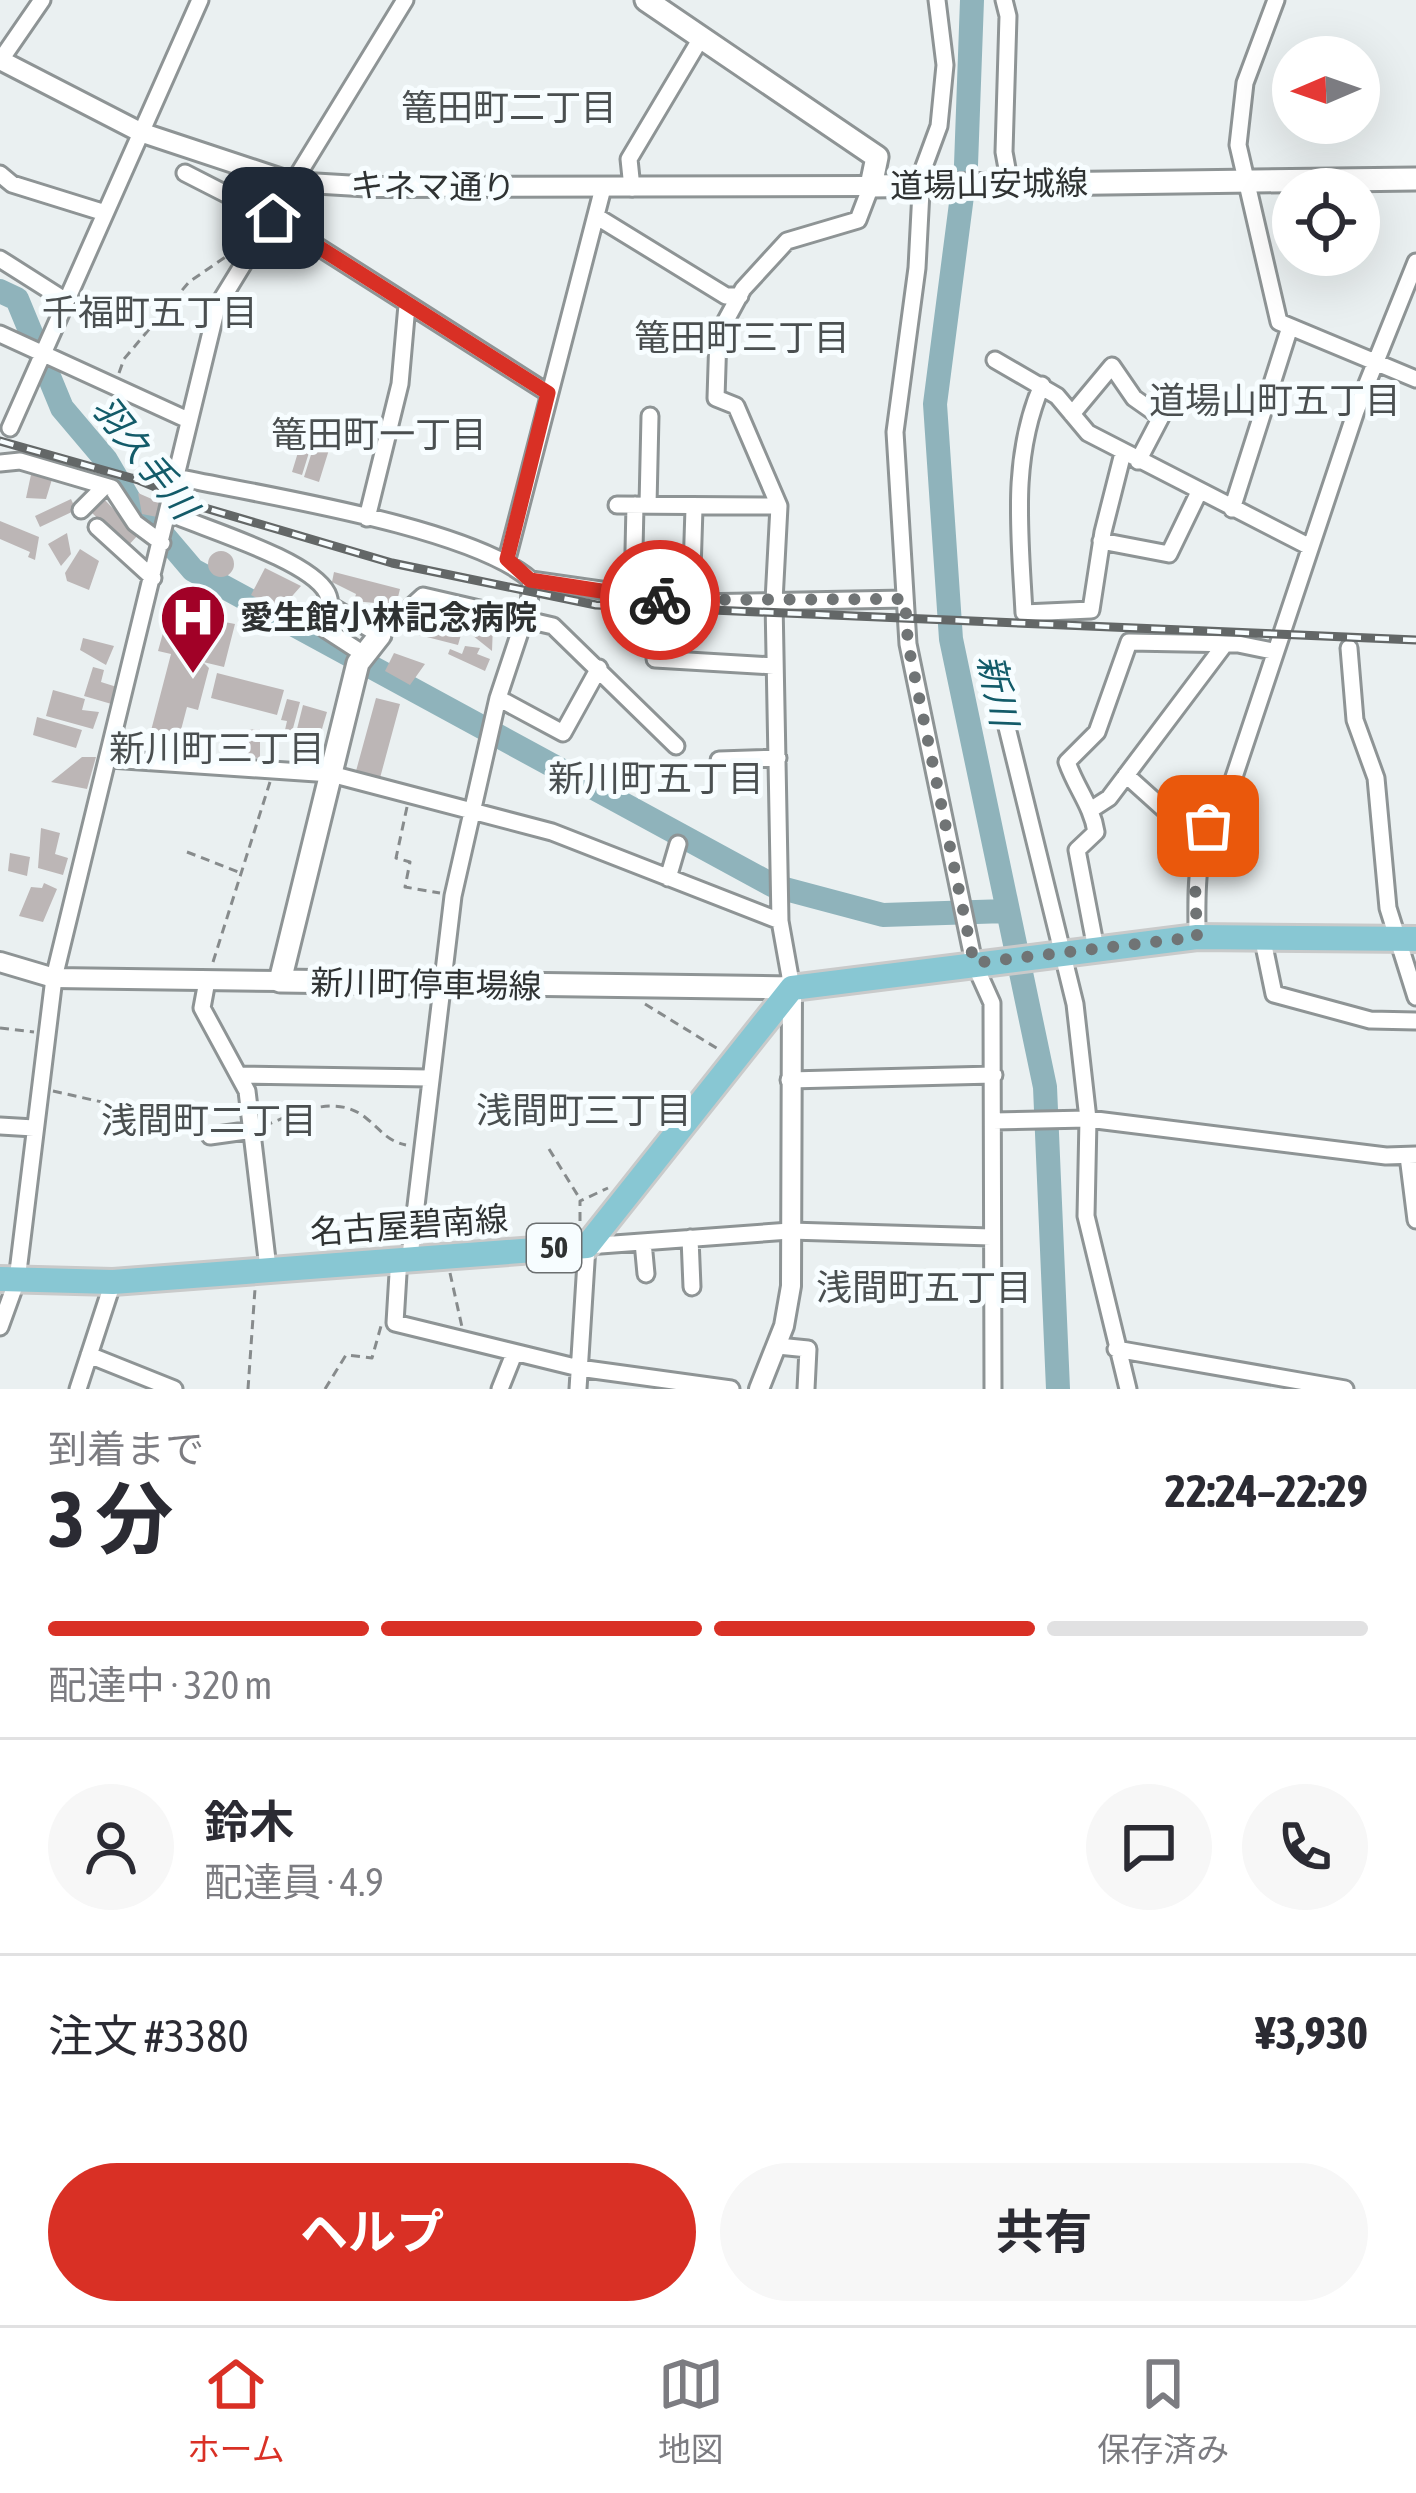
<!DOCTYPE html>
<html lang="ja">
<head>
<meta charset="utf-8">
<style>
  :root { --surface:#fff; --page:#f7f7f7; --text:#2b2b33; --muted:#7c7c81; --line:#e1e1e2; --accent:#d93025 }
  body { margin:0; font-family:"Asap Condensed","Noto Sans JP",sans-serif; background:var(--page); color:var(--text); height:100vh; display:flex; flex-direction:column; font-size:45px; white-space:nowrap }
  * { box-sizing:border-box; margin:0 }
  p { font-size:39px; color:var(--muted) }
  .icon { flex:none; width:66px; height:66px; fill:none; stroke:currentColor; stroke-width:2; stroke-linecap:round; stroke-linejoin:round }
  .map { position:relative; height:1389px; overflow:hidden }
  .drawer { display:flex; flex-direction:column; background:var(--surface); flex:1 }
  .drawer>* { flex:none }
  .needle { width:78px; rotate:268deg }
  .buttons { position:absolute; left:1272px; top:36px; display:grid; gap:24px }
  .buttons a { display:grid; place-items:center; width:108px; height:108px; border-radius:50%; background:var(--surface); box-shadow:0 12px 48px #0002; font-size:60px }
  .pin { position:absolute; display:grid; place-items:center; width:102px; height:102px; color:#fff; margin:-51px; border-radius:24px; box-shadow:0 6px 18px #0006 }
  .courier { position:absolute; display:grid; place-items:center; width:120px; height:120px; margin:-60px; border:9px solid #d93025; border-radius:50%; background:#fff; color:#222; box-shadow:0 3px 15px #0007 }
  .head em { font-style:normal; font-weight:700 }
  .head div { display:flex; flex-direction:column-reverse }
  .head { display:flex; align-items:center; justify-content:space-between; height:204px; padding:0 48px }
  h1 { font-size:78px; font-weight:700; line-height:90px }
  .bar { display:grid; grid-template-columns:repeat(4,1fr); gap:18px 12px; align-content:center; height:144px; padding:0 48px }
  .bar i { height:15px; border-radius:9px; background:var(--line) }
  .bar .on { background:var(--accent) }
  .bar p { grid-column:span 4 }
  .line { display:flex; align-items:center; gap:30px; padding:0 48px; border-top:3px solid var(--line) }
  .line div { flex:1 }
  .round { display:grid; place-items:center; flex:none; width:126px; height:126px; border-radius:63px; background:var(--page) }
  .button { display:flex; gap:24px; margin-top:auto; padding:24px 48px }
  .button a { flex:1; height:138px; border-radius:72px; background:var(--accent); color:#fff; font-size:48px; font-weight:700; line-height:138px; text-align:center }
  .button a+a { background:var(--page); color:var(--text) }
  .dock { display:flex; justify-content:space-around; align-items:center; height:168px; border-top:3px solid var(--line); background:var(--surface); font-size:33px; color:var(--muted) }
  .dock a { display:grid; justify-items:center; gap:6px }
  .dock .on { color:var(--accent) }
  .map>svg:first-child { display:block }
</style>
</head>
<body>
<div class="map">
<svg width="1416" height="1389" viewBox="0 0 1416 1389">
  <rect width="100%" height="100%" fill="#eaf0f1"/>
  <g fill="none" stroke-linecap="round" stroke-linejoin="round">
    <path stroke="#8fb3bb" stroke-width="24" d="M972,0L966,165L935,404L951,639L1045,1087L1058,1389
      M0,291L17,299L62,408L106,460L141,520L159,530L193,570L774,886L883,915L1007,911"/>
  </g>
  <path fill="#bcb6b6" d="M321,423L336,427L319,482L304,477Z
    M306,426L316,430L302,475L292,472Z
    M32,470L53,476L46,499L26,498Z
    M138,493L161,503L157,517L142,514Z
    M103,498L138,535L127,547L88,509Z
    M71,499L76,510L40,527L35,516Z
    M0,521L39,537L35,560L28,557L30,552L0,539Z
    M67,533L71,554L61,566L48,544Z
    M80,549L99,561L89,590L67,581L65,573Z
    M208 564a13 13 0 1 1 26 0a13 13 0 1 1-26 0Z
    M265,568L301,586L279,611L251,595Z
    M334,572L400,589L396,605L354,601L356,594L332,582Z
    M426,608L449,614L451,625L463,628L458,645L419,635Z
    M169,611L235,624L224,667L203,662L209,668L198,710L187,707L176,749L168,746L167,751L147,746L171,654L158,651Z
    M481,619L493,625L492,651L472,635V621Z
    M83,638L114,646L106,665L80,650Z
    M465,646L480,648L477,654L490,659L485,671L448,654L450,649L462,654Z
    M394,653L425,664L410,685L385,671Z
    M93,667L104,670L101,682L120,688L115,705L84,696Z
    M217,673L284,690L277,715L211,698Z
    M53,690L85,699L82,710L99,712L93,729L46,716Z
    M376,698L400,704L380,778L356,771Z
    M287,699L300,702L292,732L285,730L287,721L281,720Z
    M303,705L327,712L319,739L296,733Z
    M37,717L82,730L76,748L33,735Z
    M260,729V758L243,757L246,730Z
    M82,757H96L87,789L51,782Z
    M41,828L60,833L55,854L68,858L63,875L38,868Z
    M10,853L30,857L27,876L8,871Z
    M44,883L57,889L43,922L19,916L31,887L42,888Z"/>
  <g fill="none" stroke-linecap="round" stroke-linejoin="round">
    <defs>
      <path id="minor" d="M937,0L945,65L939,126L922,172L917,268L895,432L908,644L974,963L992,1003L993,1389
        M1004,0L1008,16L1004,152L1010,185
        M1276,0L1245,83L1238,145L1279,322L1416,379
        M0,61L42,0
        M185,173L273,218L548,393
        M0,174L12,184L102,212
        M632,188L629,159L701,38
        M599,218L726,296H740
        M0,259L63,299
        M0,334L188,420
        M995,360L1057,396L1088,433L1310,547
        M1042,385C1010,458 1020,535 1024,613L1091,610L1103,532L1123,453
        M1072,414L1112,366L1134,398L1161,417L1138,461
        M10,428L200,0
        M0,463L20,461L112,488L135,523L162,543
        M176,477C261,495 471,527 531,580L529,605L498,698L453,896L410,1256
        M617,505L779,506
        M648,505L650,416
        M1232,509L1290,327
        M81,510L105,486
        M169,513C205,529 310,560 327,593C333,606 328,617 325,629L362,653
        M367,518L400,384L407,305
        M97,527L153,578
        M1101,541L1169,554L1199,492
        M507,559L603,188
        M531,580L691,603L905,599
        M633,597L635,505
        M691,603L694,508
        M331,606L380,635L423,596L553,626L676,746
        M1349,648L1355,720L1376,778L1388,908L1416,997
        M655,659L774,666
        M498,698L563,733L599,668
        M1002,707L1075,1004L1088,1119L1086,1216L1128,1389
        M110,759L331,774L552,832L780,921
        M719,760L778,758
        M1126,775L1176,820L1204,836
        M1092,809L1109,798L1225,644
        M668,878L678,844
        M1262,936L1274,994L1370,1020L1416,1021
        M1197,937C1197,886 1193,847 1225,804L1356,411L1416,262
        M1096,949L1077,850L1096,832C1092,806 1076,788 1067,762L1097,732L1129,642L1238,644L1272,651
        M207,981L202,1008L247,1091L268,1268
        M792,988L780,921L774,601L779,506L736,406L716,398L718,335L743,289L787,241L858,220L871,186
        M239,1075L429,1078
        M789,1080L994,1075
        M993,1121L1088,1119L1386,1156L1416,1155
        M0,1126L34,1128
        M210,1136L253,1130
        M1408,1156L1416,1220
        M690,1238L692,1287
        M643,1242L646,1274
        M399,1257L395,1323L579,1368L731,1389
        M0,1327L17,1280L54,978L217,307L405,0
        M778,1346L808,1349L806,1389
        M1116,1349L1345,1389
        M89,1355L174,1389
        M78,1389L113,1282
        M500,1389L514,1354
        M578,1389L587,1246L790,1231L991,1237"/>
      <path id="tertiary" d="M0,60L140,132L291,182L375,187L871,186
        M0,962L54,978L280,981
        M759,1389L784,1326L791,1286L792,988"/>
      <path id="secondary" d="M646,0L877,157L871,186L1416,179
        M380,635L358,663L280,981L792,988"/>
      <path id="primary" d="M0,1279L113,1282L587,1246L792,988L1197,937L1416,939"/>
    </defs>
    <use href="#minor" stroke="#8e9495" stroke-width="21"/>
    <use href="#tertiary" stroke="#8e9495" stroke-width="24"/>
    <use href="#secondary" stroke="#8e9495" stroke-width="27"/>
    <use href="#primary" stroke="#c9caca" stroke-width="30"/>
    <path stroke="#878b8c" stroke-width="3" stroke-dasharray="9 6" stroke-linecap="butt" d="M119,373L124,359L189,282L234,251
      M407,807L396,858L410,862L405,887L440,893
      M187,852L241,873
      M213,962L270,782
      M645,1004L718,1049
      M0,1028L34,1032
      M53,1091L115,1105
      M264,1126C296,1113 336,1093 366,1118C381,1130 387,1141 406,1145
      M549,1149L580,1199
      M580,1221V1201L608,1188
      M450,1273L462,1327
      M248,1389L255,1289
      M325,1389L346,1355L372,1358L381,1326"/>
    <use href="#minor" stroke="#fff" stroke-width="15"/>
    <use href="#tertiary" stroke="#fff" stroke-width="18"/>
    <use href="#secondary" stroke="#fff" stroke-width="21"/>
    <use href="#primary" stroke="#88c7d3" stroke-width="24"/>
    <defs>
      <path id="rail" d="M0,441L149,483
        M134,478L205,508L392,563L596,605L1416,640"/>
    </defs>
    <use href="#rail" stroke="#636767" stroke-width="9"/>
    <use href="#rail" stroke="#f7fdff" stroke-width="4.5" stroke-dasharray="14" stroke-linecap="butt"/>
  </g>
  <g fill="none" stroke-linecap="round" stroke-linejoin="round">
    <path stroke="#707475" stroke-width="12" stroke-dasharray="0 21.6" d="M660,600L905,599L908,644L974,963L1197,937L1195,881L1208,826"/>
    <path stroke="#d93025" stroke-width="15" d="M273,218L548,393L507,559L530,580L660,600"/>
  </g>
  <defs>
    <symbol id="hospital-pin" viewBox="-11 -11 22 30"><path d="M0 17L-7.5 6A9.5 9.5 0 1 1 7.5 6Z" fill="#a10127" stroke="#f7fdff"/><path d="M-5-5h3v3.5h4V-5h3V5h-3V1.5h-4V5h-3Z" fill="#fff"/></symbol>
  </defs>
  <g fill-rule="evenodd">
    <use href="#hospital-pin" x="155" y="579" width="76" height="104"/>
  </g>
  <g text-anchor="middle" stroke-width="10" stroke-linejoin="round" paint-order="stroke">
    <rect fill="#f7fdff" stroke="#6b6f70" stroke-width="3" x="527" y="1224" width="54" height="48" rx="9"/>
    <g font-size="30" font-weight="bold" fill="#2f3232">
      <text x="554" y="1258">50</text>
    </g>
    <g font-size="33" fill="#2f3232" stroke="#f7fdff">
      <text transform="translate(989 184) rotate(-1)" y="12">道場山安城線</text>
      <text transform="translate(433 186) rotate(1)" y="12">キネマ通り</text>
      <text transform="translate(426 984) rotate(1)" y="12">新川町停車場線</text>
      <text transform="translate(409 1225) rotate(-4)" y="12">名古屋碧南線</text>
    </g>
    <g font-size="33" font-weight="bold" fill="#2f3232" stroke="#f7fdff" text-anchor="start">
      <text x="240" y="629">愛生館小林記念病院</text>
    </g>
    <g font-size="36" fill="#4a4f50" stroke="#f7fdff">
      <text x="509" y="120">篭田町二丁目</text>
      <text x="150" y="325">千福町五丁目</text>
      <text x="742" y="350">篭田町三丁目</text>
      <text x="1275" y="413">道場山町五丁目</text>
      <text x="379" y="447">篭田町一丁目</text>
      <text x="217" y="761">新川町三丁目</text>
      <text x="656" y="791">新川町五丁目</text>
      <text x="584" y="1123">浅間町三丁目</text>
      <text x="209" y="1133">浅間町二丁目</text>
      <text x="924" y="1300">浅間町五丁目</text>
    </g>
    <g font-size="36" font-style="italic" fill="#125b69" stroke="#f7fdff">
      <text transform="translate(145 457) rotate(52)" y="13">羽久手川</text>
      <text transform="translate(998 690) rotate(78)" y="13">新川</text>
    </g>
  </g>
</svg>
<div class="buttons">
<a><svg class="needle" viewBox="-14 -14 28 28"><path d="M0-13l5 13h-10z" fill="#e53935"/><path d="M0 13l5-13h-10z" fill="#7c7c81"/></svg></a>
<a><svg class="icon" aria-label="locate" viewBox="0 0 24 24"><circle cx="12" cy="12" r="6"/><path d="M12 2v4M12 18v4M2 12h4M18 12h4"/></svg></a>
</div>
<div class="pin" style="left:1208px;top:826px;background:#ea580c"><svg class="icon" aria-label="bag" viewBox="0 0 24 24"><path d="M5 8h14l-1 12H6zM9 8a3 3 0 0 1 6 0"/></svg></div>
<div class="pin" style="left:273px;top:218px;background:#1f2937"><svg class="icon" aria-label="home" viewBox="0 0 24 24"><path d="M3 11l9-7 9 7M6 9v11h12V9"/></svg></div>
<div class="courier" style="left:660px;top:600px"><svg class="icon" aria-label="bike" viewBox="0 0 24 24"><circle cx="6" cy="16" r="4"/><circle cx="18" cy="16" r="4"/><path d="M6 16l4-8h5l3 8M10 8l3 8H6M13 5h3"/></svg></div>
</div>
<section class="drawer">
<div class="head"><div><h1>3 分</h1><p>到着まで</p></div><em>22:24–22:29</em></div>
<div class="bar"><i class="on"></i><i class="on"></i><i class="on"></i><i></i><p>配達中 · 320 m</p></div>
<div class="line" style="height:216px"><a class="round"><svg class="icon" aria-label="person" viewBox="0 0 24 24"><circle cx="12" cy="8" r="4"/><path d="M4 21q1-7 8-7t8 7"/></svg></a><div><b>鈴木</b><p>配達員 · 4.9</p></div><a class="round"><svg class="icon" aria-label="chat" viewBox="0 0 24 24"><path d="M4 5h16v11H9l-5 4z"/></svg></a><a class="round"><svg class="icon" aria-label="phone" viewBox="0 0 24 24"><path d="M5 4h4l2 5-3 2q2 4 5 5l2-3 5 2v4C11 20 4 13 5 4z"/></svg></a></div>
<div class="line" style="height:156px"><div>注文 #3380</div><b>¥3,930</b></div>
<div class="button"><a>ヘルプ</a><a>共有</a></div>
</section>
<nav class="dock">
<a class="on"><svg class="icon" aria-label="home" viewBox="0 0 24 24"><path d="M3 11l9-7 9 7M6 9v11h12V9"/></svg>ホーム</a>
<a><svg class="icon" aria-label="map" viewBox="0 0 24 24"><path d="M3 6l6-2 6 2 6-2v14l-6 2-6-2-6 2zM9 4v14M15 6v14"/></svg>地図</a>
<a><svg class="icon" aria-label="saved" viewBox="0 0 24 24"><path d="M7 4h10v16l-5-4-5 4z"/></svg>保存済み</a>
</nav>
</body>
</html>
